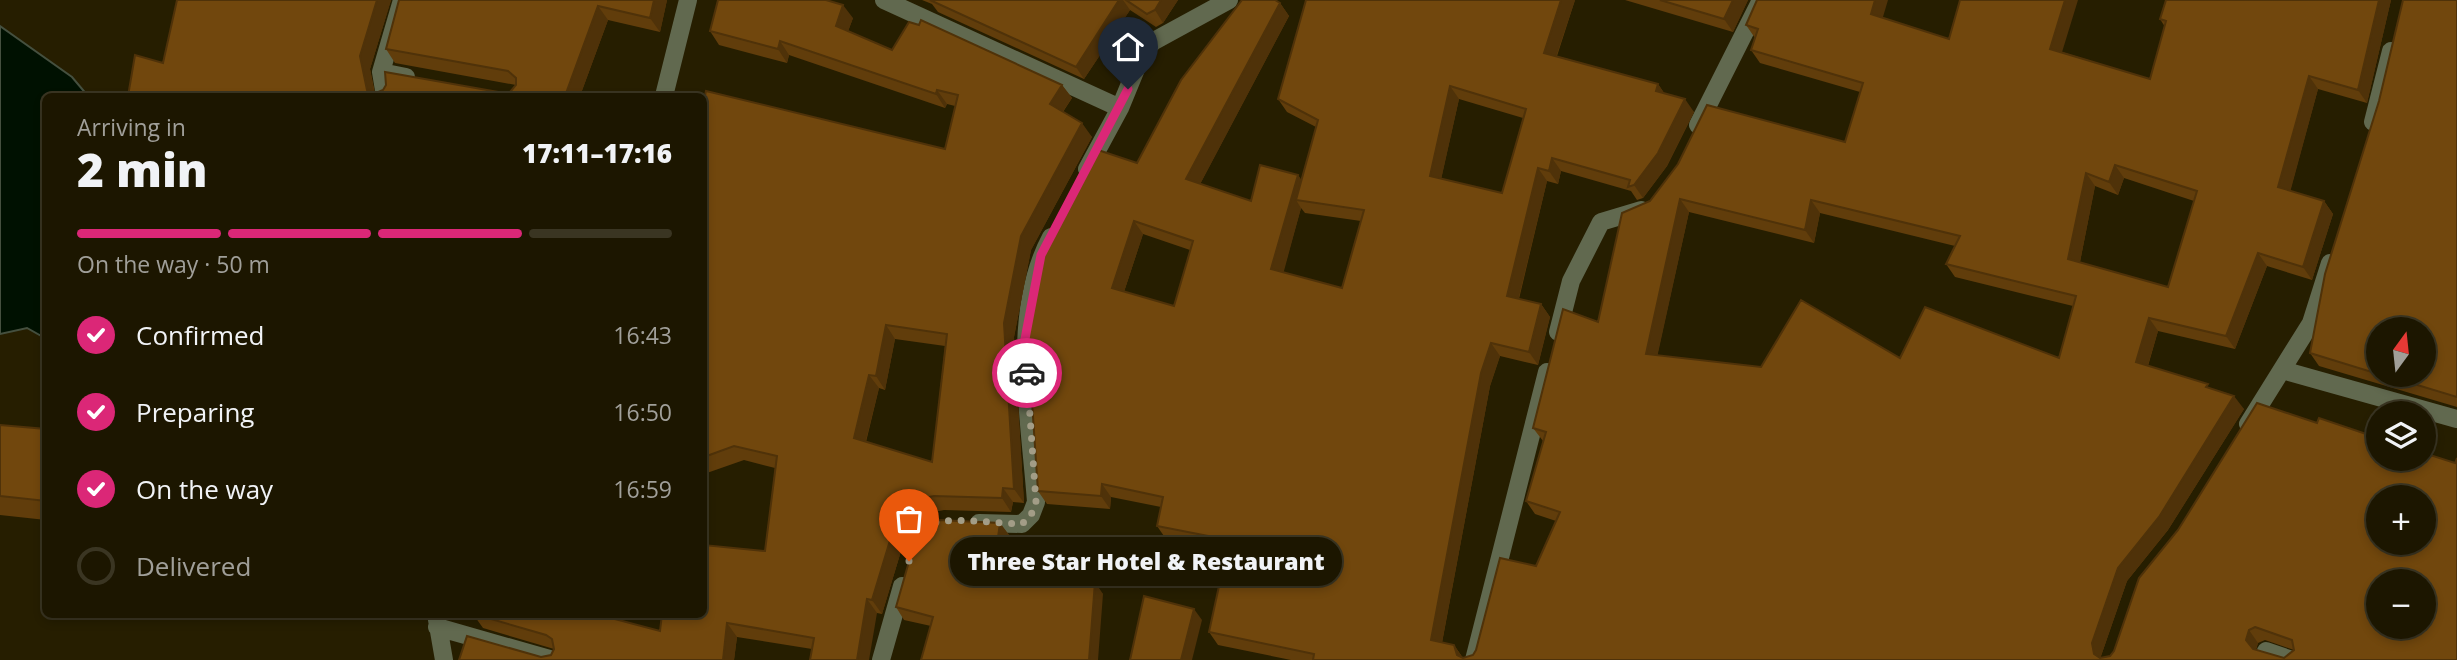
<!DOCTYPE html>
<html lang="en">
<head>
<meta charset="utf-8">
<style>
  :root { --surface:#1c1600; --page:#29230f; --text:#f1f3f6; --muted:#a09f99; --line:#3a3522; --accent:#db2777 }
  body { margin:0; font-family:"Open Sans",sans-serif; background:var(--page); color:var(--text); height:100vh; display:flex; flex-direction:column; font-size:26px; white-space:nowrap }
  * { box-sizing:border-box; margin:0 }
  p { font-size:23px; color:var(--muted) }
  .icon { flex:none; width:38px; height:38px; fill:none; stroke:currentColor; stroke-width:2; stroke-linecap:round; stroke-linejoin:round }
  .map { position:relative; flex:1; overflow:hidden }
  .drawer { position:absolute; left:42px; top:93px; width:665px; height:525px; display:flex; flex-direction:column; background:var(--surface); border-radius:10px; box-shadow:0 4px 10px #0003,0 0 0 2px var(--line) }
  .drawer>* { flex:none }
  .needle { width:46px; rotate:15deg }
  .buttons { position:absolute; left:2366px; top:317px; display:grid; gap:14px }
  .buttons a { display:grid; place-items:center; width:70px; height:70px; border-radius:50%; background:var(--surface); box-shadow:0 4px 10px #0003,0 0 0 2px var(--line); font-size:35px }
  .pin { position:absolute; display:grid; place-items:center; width:60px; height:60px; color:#fff; margin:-72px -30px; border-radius:50% 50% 50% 0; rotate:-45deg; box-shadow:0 0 7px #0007 }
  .pin .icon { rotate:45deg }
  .courier { position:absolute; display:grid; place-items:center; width:70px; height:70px; margin:-35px; border:5px solid #db2777; border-radius:50%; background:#fff; color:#222; box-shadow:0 2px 9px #0007 }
  .bubble { position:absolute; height:49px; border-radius:24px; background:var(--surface); box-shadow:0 4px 10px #0003,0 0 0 2px var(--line); font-size:23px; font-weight:800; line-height:49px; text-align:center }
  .overview em { font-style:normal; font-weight:800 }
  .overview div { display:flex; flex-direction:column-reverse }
  .overview { display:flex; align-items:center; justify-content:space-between; height:119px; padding:0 35px }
  h1 { font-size:46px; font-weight:800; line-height:52px }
  .bar { display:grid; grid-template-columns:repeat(4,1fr); gap:10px 7px; align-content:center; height:84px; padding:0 35px }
  .bar i { height:9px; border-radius:5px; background:var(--line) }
  .bar .active { background:var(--accent) }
  .bar p { grid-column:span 4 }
  ol { padding:0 35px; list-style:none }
  li { display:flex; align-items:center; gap:21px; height:77px }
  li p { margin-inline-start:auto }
  li .icon { padding:7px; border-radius:50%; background:var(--accent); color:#fff; stroke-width:4 }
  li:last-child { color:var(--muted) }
  li i { width:38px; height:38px; border:4px solid var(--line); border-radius:50% }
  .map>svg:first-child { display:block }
</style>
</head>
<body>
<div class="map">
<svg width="2457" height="660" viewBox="0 0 2457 660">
  <rect width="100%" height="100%" fill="#261e00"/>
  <path fill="#001101" stroke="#45503f" stroke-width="2" d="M0,26L72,77L88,96H46L45,338L27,328L0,334Z"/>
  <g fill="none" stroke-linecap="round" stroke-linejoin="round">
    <path stroke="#61694f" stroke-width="18" d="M884,0L1120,108
      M381,72L402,0
      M385,96L381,72L406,77
      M664,96L688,0
      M2373,122L2391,51
      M1698,125L1761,0
      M1087,169L1120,108L1143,52L1154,41L1229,0
      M1558,332L1571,281L1601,222L1641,210
      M2282,370L2457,419
      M2248,424L2311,323L2330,263
      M979,523L1022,524L1031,515L1036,502C1030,419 1010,313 1051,237
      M436,614L444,660
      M437,627L553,660
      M2266,651L2292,660
      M881,660L902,586
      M1474,660L1547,372"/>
  </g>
  <path fill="#613d0b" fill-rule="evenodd" d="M177,0H391L370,69L375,93H504L510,92L516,85L395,63L386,49L399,0H667L660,32L608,20L580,96H128L163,63Z
    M922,0H1178L1163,23L1156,27L1130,10L1084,79L938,12L932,4Z
    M1575,0L1557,56L1658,84L1664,93L1694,112L1667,166L1643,198L1637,200L1631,191L1561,171L1558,184L1547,181L1519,299L1541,304L1550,317L1538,365L1500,356L1490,386L1442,643L1454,645L1463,658L1473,655L1536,566L1556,521L1535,514L1526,501L1543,441L1533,428L1598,322L1622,213L1845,142L1860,92L1760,63L1751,50L1755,38L1746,25L1883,18L1949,39L2062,52L2150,79L2165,27L2160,19L2391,0L2367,103L2318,89L2290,191L2324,201L2333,214L2312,280L2267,266L2235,349L2158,331L2148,366L2211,389L2244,409L2168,530L2127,581L2101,656V658L2110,656L2114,651L2139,578L2457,660H1291L1218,645L1209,632L1226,551L1166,539L1157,526L1161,507L1111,497L1110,509L1047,504L1038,491L1137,163L1280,3L1289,16L1200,184L1251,201L1298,175L1301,180L1316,127L1287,112L1278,99ZM1459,99L1523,118L1502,193L1441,179ZM2124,178L2194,201L2168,287L2080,262L2095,186L2118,195ZM1301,208L1305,213L1361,221L1342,288L1283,272ZM1689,212L1814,243L1820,213L1955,246L1946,264L1955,277L2073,306L2059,358H1900L1761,367L1657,356ZM1143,234L1190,250L1174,306L1124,292ZM2265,640L2294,650L2284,658L2256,650L2258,643Z
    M1625,0H1748L1733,32Z
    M2457,0V407L2319,366L2310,353L2379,101ZM2378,329L2424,374H2378Z
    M853,18L848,31L892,50L1062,85L1072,98L1063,112L1092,137L1031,250L1014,337L1024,503L1013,502L1011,512L944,510L925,514L908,528L882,614L877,613L812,649L737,637L734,660H459L541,657L551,655L554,649L483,628L473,614H598L660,631L765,551L775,468L744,460L704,474V100L945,149L955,106L947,104L945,108L789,55L787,63L719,45L710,31ZM895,339L945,346L932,462L866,442L879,388L885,390Z
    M0,425L46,429V520L0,515Z
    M1000,523L1009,535L1006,554L1056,561L1065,573V574L1103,594L931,626L904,620L896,607Z"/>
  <path fill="#4f3209" d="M377,0H391L370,69L375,96L367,90L360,56Z
    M654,0H667L660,32L650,18Z
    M1119,0H1123L1130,10L1084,79L1076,67Z
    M1161,0H1178L1163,23L1155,10Z
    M1561,0H1575L1553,66L1544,53Z
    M1733,0H1748L1733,32L1724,19Z
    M1875,0H1888L1880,27L1871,14Z
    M2065,0H2078L2059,62L2050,49Z
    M2379,0H2391L2367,103L2358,90Z
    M1280,3L1289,16L1196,192L1186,179Z
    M843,5L853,18L845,40L836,26Z
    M598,6L608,20L580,96H565Z
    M780,41L789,55L787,63L778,49Z
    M2309,76L2318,89L2288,200L2278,187Z
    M1658,84L1667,97L1656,91Z
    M1062,85L1072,98L1059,117L1050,104Z
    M1450,86L1459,99L1439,189L1430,176Z
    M937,90L947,104L945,108L936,94Z
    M1685,99L1694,112L1667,166L1643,198L1634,185Z
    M1082,123L1092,137L1031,250L1014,337L1024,503L1014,489L1004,323L1021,236Z
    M1552,158L1561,171L1558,184L1549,171Z
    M2115,165L2124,178L2118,195L2109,182Z
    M1538,168L1547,181L1516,309L1507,296Z
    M2086,173L2095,186L2078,272L2068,259Z
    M1298,175L1307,188L1296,200L1301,208L1281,282L1271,269Z
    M1680,199L1689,212L1655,367L1646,354Z
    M1811,200L1820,213L1814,243L1805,230Z
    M2324,201L2333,214L2312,280L2303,267Z
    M1134,221L1143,234L1121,301L1112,288Z
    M2258,253L2267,266L2235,349L2226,336Z
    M1541,304L1550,317L1538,365L1529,352Z
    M2149,318L2158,331L2145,375L2136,362Z
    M886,325L895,339L885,390L876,376Z
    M1491,343L1500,356L1490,386L1440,653L1431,640L1481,373Z
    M869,375L879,388L863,452L854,438Z
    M2234,396L2244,409L2168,530L2127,581L2101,656L2102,660L2094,654L2092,643L2118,568Z
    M1102,484L1111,497L1110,509L1101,496Z
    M1003,488L1013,502L1011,512L1002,498Z
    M898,514L908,528L882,614L872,600Z
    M1000,523L1009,535L1005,564L996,552Z
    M1056,561L1065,573L1063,584L1055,572Z
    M1095,582L1103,594L1098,660H1089Z
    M867,599L877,613L869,660H857Z
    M1194,609L1202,620L1192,660H1181Z
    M727,623L737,637L734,660H723Z
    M2249,630L2258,643L2255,652L2246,640Z
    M1454,645L1463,658L1457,655Z"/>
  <path fill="#71470d" stroke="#4f3209" stroke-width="2" fill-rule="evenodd" d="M177,0H377L360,56L367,90L376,93L383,90L386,85L385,72L504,93L510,92L516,85V78L508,71L386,49L399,0H654L650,18L598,6L565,96H128L135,55L163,63Z
    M718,0H826L843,5L836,26L892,50L909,22L919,25L921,20L1062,85L1050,104L1082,123L1021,236L1004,323L1014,489L1003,488L1002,498L934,496L915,500L898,514L872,600L867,599L857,660H810L814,638L727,623L723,660H459L467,636L541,657L551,655L554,649L552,639L546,635L474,614H596L660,631L662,614H704V545L765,551L777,456L734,446L704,457V100L706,91L945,149L958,95L937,90L936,94L780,41L778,49L710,31ZM886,325L947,334L932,462L854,438L869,375L876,376Z
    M930,0H1119L1076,67Z
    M1126,0H1161L1155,10L1147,14Z
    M1242,0H1275L1280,3L1186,179L1251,201L1260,165L1298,175L1271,269L1342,288L1364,210L1296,200L1318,120L1278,99L1306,0H1561L1544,53L1658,84L1656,91L1685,99L1658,153L1634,185L1628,187L1630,180L1552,158L1549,171L1538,168L1507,296L1541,304L1529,352L1491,343L1481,373L1431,640L1454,645L1457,655L1463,658L1473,655L1476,650L1500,558L1536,566L1560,512L1526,501L1546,432L1533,428L1563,309L1598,322L1622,213L1650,201L1678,164L1707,105L1845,142L1863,83L1751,50L1758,29L1746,25L1757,0H1875L1871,14L1949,39L1960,0H2065L2050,49L2150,79L2166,21L2160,19L2166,0H2379L2358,90L2309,76L2278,187L2324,201L2303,267L2258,253L2226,336L2149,318L2136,362L2208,384L2206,387L2234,396L2159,517L2118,568L2092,643L2094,654L2100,658L2110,656L2114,651L2139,578L2178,530L2257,403L2317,423L2319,418L2378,438V458H2424V453L2455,463L2457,458V660H1313L1314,654L1209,632L1229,540L1157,526L1163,497L1102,484L1101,496L1038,491L1027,327L1043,246L1095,149L1137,163L1181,80ZM1450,86L1526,109L1502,193L1430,176ZM2115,165L2197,191L2168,287L2068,259L2086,173L2109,182ZM1680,199L1805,230L1811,200L1960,236L1946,264L2076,296L2059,358L1925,307L1900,358L1801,300L1761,367L1646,354ZM1134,221L1193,241L1174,306L1112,288ZM2378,497H2424V542H2378ZM2378,581H2424V626H2378ZM2255,627L2292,640L2294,650L2284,658L2253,649L2246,640L2249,630Z
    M1660,0H1733L1724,19Z
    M2403,0H2457V397L2381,374H2424V329H2378V374L2310,353L2325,274L2379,101Z
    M0,425L46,429V501L0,496Z
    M938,520L1000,523L996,552L1056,561L1055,572L1095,582L1089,660H921L933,617L896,607L918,530L925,523Z
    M1144,596L1194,609L1181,660H1130Z"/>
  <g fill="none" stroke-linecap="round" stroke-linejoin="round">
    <path stroke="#a39d87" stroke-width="7" stroke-dasharray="0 12.6" d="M909,561C913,548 915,535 926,526C942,515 1001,524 1022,524L1031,515L1036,502L1027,373"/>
    <path stroke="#db2777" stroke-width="9" d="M1027,373L1025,339L1041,255L1128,89"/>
  </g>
</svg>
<div class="buttons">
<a><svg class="needle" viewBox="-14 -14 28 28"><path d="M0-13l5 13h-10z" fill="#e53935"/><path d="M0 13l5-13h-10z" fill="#a09f99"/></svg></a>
<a><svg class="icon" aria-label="layers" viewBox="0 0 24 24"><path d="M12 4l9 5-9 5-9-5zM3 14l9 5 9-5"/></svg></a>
<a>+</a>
<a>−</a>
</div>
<div class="pin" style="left:909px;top:561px;background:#ea580c"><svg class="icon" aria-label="bag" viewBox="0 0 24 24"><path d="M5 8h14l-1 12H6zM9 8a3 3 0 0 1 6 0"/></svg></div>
<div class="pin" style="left:1128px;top:89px;background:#1f2937"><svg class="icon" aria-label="home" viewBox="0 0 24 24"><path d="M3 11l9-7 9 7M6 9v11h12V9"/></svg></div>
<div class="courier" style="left:1027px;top:373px"><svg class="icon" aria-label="car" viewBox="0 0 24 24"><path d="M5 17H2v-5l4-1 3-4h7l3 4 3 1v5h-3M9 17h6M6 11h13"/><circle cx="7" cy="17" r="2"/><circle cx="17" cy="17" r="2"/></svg></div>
<div class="bubble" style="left:950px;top:537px;width:392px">Three Star Hotel &amp; Restaurant</div>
<section class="drawer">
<div class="overview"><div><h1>2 min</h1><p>Arriving in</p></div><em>17:11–17:16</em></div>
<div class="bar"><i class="active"></i><i class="active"></i><i class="active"></i><i></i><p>On the way · 50 m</p></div>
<ol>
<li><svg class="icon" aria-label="check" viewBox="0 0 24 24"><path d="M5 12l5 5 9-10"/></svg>Confirmed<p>16:43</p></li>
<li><svg class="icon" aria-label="check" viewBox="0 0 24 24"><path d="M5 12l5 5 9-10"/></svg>Preparing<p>16:50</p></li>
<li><svg class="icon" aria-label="check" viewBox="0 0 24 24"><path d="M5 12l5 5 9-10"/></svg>On the way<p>16:59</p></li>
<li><i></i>Delivered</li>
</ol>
</section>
</div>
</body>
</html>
